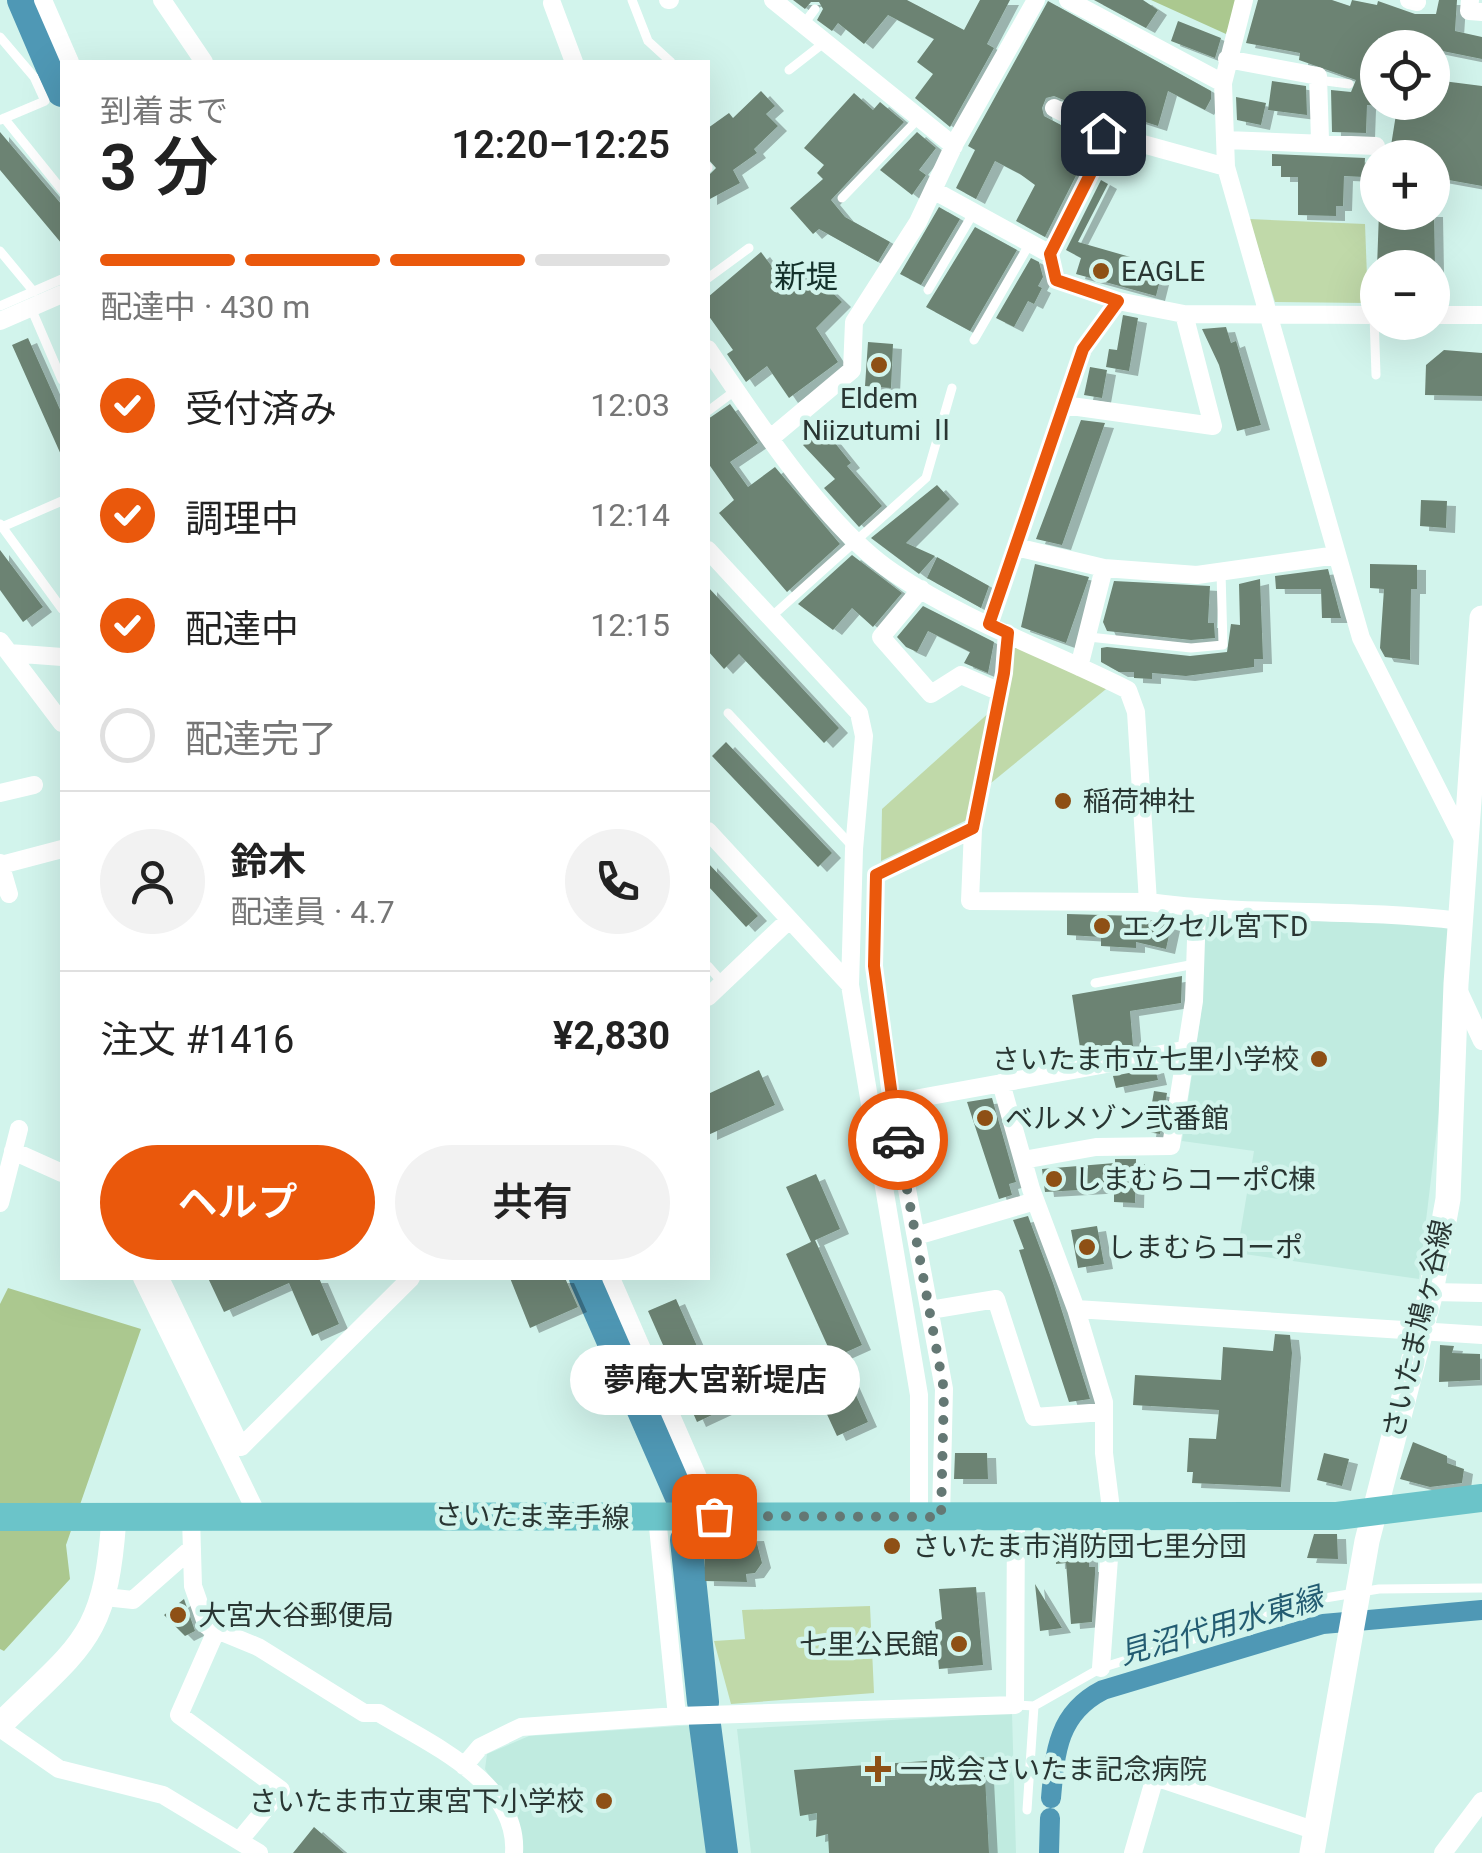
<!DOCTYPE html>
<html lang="ja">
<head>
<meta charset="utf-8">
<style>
  :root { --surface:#fff; --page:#f2f2f2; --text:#222; --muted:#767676; --line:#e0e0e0; --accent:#ea580c }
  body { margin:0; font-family:Roboto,"Noto Sans JP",sans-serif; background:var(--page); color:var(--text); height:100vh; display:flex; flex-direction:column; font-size:38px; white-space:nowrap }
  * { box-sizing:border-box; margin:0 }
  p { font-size:32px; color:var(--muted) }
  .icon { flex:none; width:55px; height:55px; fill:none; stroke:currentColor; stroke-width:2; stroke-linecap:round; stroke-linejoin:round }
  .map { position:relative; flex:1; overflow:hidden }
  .details { position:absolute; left:60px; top:60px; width:650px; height:1220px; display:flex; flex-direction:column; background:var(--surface); border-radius:0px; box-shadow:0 10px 40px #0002 }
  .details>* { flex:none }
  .controls { position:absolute; left:1360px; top:30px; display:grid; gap:20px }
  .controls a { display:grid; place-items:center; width:90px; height:90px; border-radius:50%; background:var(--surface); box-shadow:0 10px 40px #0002; font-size:50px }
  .pin { position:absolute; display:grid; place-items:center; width:85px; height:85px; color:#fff; margin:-42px; border-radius:20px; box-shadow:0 5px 15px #0006 }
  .courier { position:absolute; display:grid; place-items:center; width:100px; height:100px; margin:-50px; border:8px solid #ea580c; border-radius:50%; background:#fff; color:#222; box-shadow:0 2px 12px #0007 }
  .bubble { position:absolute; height:70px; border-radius:35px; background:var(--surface); box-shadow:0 10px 40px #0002; font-size:32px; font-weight:600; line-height:70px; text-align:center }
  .summary em { font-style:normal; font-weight:600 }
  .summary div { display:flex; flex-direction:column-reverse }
  .summary { display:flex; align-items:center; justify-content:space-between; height:170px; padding:0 40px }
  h1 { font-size:65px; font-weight:600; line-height:75px }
  .bar { display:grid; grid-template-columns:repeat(4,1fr); gap:15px 10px; align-content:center; height:120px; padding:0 40px }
  .bar i { height:12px; border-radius:8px; background:var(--line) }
  .bar .on { background:var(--accent) }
  .bar p { grid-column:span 4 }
  .line { display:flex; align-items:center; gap:25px; padding:0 40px; border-top:2px solid var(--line) }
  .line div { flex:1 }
  .round { display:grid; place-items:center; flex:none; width:105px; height:105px; border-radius:52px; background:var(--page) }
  ol { padding:0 40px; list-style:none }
  li { display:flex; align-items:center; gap:30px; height:110px }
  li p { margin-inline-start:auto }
  li .icon { padding:10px; border-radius:50%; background:var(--accent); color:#fff; stroke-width:4 }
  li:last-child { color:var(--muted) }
  li i { width:55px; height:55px; border:5px solid var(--line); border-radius:50% }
  .button { display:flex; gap:20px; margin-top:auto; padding:20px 40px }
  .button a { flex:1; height:115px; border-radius:60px; background:var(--accent); color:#fff; font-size:40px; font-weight:600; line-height:115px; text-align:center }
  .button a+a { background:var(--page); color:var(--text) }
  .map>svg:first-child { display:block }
</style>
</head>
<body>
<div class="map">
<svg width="1482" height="1853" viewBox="0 0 1482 1853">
  <defs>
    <filter id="shadow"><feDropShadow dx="9" dy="5" stdDeviation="0" flood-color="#0004"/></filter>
  </defs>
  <rect width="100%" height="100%" fill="#d2f4ec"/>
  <path fill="#c0ebe0" d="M1209,915L1451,926L1440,1104L1419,1279L1237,1253L1254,1151L1182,1141L1201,1014L1202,919Z
    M1012,1713L1016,1853H751L737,1729Z
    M695,1725L709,1853H522L515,1817L485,1769L487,1754L529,1736Z"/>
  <path fill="#c0d9a9" d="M1249,219L1365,224L1368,303L1275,302Z
    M1014,640L1111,685L991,783Z
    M992,710L971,818L881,861L882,809Z
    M870,1606L874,1693L731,1704L714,1641L745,1639L742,1610Z"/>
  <path fill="#abc88f" d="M1151,0H1239L1226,34Z
    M8,1288L141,1329L66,1545L70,1579L4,1651L0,1649V1304Z"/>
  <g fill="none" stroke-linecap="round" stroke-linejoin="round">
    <path stroke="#4f98b5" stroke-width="20" d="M1051,1798C1055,1751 1058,1713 1103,1690L1323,1624L1482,1610
      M1049,1853L1050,1818"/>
    <path stroke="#4f98b5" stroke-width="32" d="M23,0L62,91
      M585,1278L681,1497
      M686,1540L703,1702
      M705,1725L722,1853"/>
  </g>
  <path fill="#6c8373" filter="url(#shadow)" d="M793,0H907L964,30L980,0H1010L987,44L994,48L950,127L915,98L933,74L917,62L934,39L888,15L864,44L838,23L832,31L817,20L823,9L819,2H811L805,9Z
    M1094,0H1143L1158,10L1146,28Z
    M1258,0H1332L1350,6L1352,0L1377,5L1378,1L1415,14H1436L1439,0H1457L1455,31L1482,37V59L1378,38V106L1367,105L1366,133L1332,132L1331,90L1351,92L1356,80L1299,60L1300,53L1246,43Z
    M1048,1L1211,91V99L1205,110L1168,91L1158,126L1108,110L1077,95L1073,104L1054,96L1046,98L1042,108L1044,116L1093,142L1045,237L1016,221L1035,185L1020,174L995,161L976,199L956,188L975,150L968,146Z
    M1178,21L1221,38L1215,58L1171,41Z
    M1435,80L1482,86V186L1432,177V158H1389L1398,102H1432Z
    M1272,81L1306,86L1307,115L1268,110Z
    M761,91L775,106L766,114L778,126L754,149L757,153L733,170L740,183L708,200V176L716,168L708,159V128L729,113L733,118Z
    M854,93L873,110L880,102L904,122L831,200L845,217L890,242L878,262L819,229L813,234L790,208L823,179L817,173L824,165L804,148Z
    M1236,97L1266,103L1261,125L1237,120Z
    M0,132L62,205V244L0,170Z
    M917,132L936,148L919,170L926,175L912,195L880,170Z
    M1272,154L1365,158L1364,177L1344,176L1343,206H1336V216L1298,215V177H1281V166H1272Z
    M1101,180L1108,184L1078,242L1158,265L1157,271L1162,272L1156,296L1076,274L1081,258L1066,250Z
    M939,207L960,219L921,285L900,274Z
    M1379,212H1434L1435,268H1377Z
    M975,227L1017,250L970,331L926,307Z
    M761,252L788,288L807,268L842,302L816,328L838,362L789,398L767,366L746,382L727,354L733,350L708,315V297Z
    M1031,258L1039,262L1043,277L1038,286L1042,288L1034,304L1028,301L1014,327L996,318Z
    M1123,315L1138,318L1129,371L1106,367L1109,349L1117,350Z
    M1226,327L1231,343L1236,341L1261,425L1237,431L1219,365L1202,329Z
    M28,338L62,414V457L12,345Z
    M868,342L893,344L891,388L865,386Z
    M1444,350L1482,353V396L1425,395L1426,365Z
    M1090,367L1107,370L1102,398L1084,395Z
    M730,404L758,443L730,462L748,487L775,467L840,544L787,592L719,513L734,500L708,463V419Z
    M1081,420L1105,423L1062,545L1036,539Z
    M823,428L851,463L847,466L882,506L859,527L824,488L835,479L803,445Z
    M937,485L950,499L906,543L935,556L919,574L871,538Z
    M1421,500L1447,501L1446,528L1420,526Z
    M0,550L43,607L23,622L0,590Z
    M852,555L902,593L873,627L852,608L833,630L798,604Z
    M937,557L989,586L981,608L927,578Z
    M1035,564L1089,577L1066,643L1021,627Z
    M1370,564L1417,565V589H1411L1410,660L1385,657L1380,648L1384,589L1370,588Z
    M1328,569L1341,618H1322L1321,589H1276L1275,576Z
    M1260,579L1263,659H1254V667L1186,676L1152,673V679L1134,678V672H1119L1101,662V648L1107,647L1190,656L1227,652L1231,624L1240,625L1239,584Z
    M1114,581L1210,586L1208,623H1214L1215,638L1191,640L1107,631L1103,622Z
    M708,587L839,728L824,743L739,654L724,669L708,651Z
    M923,606L994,642L988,673L964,663L970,652L928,631L917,652L906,647L897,637Z
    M726,742L832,853L818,867L712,756Z
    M708,863L758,916L746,927L708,886Z
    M1067,914L1137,916L1171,926L1166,949L1136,942V948L1101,946V937L1067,935Z
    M1182,976L1181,1003L1130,1011L1133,1046L1081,1054L1072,995Z
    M1155,1068L1158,1080L1116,1088L1113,1076Z
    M759,1070L775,1105L708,1135V1094Z
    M1154,1091L1167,1093L1160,1134L1147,1132Z
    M992,1098L1016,1182L1009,1184L1012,1195L999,1199L967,1102Z
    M1115,1159H1136L1135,1203L1114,1202V1188L1045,1192L1042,1169L1115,1163Z
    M816,1174L840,1229L811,1242L786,1187Z
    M1028,1216L1053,1283L1090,1399L1069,1402L1019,1250L1024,1249L1013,1220Z
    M1097,1226L1104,1264L1078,1268L1071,1230Z
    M815,1240L862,1345L833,1358L786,1254Z
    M208,1278H319L339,1324L312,1336L289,1283L224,1312Z
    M510,1278H565L578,1307L530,1328Z
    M676,1299L725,1409L697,1422L648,1311Z
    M1275,1334L1290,1335L1292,1353L1281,1487L1192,1483L1193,1472H1187L1189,1438L1216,1439L1219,1410L1133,1405L1135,1375L1221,1380L1223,1347L1273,1351Z
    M1440,1345L1454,1346L1452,1353L1480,1354V1380L1439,1382Z
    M839,1357L868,1422L837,1436L807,1371Z
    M1413,1442L1447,1456V1463L1464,1469L1462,1483L1430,1487L1400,1479Z
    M955,1453H987L988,1479H954Z
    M1324,1453L1349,1459L1342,1486L1317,1480Z
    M1055,1534L1068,1542L1089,1541V1567H1095V1574L1092,1622L1071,1624L1066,1563L1056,1564Z
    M1314,1534H1337L1338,1559L1307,1558Z
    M755,1536L762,1563L755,1573L746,1574L747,1582L705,1581L704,1537Z
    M1035,1584L1062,1628L1040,1631Z
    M976,1587L983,1665L939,1669L935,1622L942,1619L939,1589Z
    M184,1599L195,1631L185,1636L164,1615Z
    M984,1757L989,1853H829L828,1834L816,1837L817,1813L800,1816L794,1770Z
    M314,1827L344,1853H293Z"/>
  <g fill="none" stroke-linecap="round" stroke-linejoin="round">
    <path stroke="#fff" stroke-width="9" d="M632,0L648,41L671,62
      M803,25L815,9
      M0,37L34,77L45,101L0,120
      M789,70L825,42
      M1318,80L1349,84
      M4,118L62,190
      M708,168V167
      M842,198L919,118
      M0,251L34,292
      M708,278L749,248
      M928,290L974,212
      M0,306L62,279
      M31,308L62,380
      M1374,315L1376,375
      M974,340L1030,243
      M708,411L736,390
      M0,524L62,609
      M2,527L62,501
      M771,617L926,478L952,388
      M1089,637L1191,648L1223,645L1221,572
      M728,713L852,846
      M708,966L722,982
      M1095,983L1195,964
      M1015,1705L1034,1706L1101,1668L1325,1598L1379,1589L1482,1588
      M1027,1810L1034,1706"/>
    <path stroke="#fff" stroke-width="18" d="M43,0L70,62
      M162,0L204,62
      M668,0H670
      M773,0L954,146
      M1068,0L1223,83
      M1244,0L1223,83L1226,167L1361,638L1465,843
      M1409,0L1417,2
      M1470,0L1469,11L1482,12
      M552,3L574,62
      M1227,59L1318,76L1320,140
      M1054,108L1103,133L1226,167
      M1225,140L1376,146
      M933,190L1050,254L1056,280L1118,301L1184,314L1378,315
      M1050,254L1110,135
      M1432,315H1482
      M0,321L62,294
      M708,349C754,417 826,528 894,573C966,622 1051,651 1128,690L1136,712L1148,902C1251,916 1356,908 1460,921
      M1064,405L1213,426L1184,314
      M772,437L852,370L854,322L918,222L955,143L1036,0
      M1016,547L1104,568L1197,575L1337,555
      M708,550L859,713L864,736L854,849L850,985L919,1395V1517
      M921,589L881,637L931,694L961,675L1000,692
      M989,625L1083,349L1118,301
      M0,641L62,723
      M9,653L62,657
      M1079,667L1104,568
      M0,793L34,785
      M973,829L970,901L1148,902
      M708,831L850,985
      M0,863L9,894
      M1,865L62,849
      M1456,985L1482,1041
      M708,997L789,920
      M1001,1083L1031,1189L1076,1309L1104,1402V1453L1112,1517L1101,1668
      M892,1103L1189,1049
      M13,1151L62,1173
      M1023,1160L1096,1147L1171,1146L1194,1001L1197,909
      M0,1203L19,1129
      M916,1236L1035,1201
      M142,1278L258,1516
      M160,1278L241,1447L411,1278
      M611,1278L715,1516
      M1431,1292L1482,1293
      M1076,1309L1482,1335
      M930,1310L996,1299L1034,1417L1104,1412
      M191,1517L193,1586L207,1626L258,1647L364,1713H379C428,1743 519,1782 514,1853
      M657,1517L677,1716
      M941,1517L944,1389L894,1119L874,966L876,875L973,829L1004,673L1007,633
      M105,1597L133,1600L192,1548
      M216,1631L179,1715L281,1790L239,1841
      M0,1728L59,1769L163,1795L259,1853
      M464,1766L480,1747L521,1727L677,1716L1015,1705L1016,1517
      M1133,1853L1155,1777L1316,1831
      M1443,1853L1482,1801"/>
    <path stroke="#fff" stroke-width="25" d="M0,1725C82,1644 106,1639 114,1517
      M1312,1853L1367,1541L1431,1292L1448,1199L1456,984L1482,618"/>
    <path stroke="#6bc4c9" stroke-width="28" d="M0,1517L1337,1516L1482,1498"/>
  </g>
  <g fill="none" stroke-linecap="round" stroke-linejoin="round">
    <path stroke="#647874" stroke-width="10" stroke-dasharray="0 18" d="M714,1516L941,1517L944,1390L898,1140"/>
    <path stroke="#ea580c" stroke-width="12" d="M898,1140L874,966L876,875L973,828L1004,673L1008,633L989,624L1083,349L1118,301L1056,280L1050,254L1110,135L1103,133"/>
  </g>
  <g fill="#8e5015" stroke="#d2f4ec" stroke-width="4">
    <circle cx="1101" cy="271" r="10"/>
    <circle cx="879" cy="365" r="10"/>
    <circle cx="1063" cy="801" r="10"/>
    <circle cx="1102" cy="926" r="10"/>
    <circle cx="1319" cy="1059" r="10"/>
    <circle cx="985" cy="1118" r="10"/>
    <circle cx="1054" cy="1179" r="10"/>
    <circle cx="1087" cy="1247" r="10"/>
    <circle cx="892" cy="1546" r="10"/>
    <circle cx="178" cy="1615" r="10"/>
    <circle cx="959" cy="1644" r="10"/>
    <path d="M873 1754h10v10h10v10h-10v10h-10v-10h-10v-10h10z"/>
    <circle cx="604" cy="1801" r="10"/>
  </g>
  <g text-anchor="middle" stroke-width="9" stroke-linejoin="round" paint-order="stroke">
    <g font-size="28" fill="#293633" stroke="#d2f4ec" text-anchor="start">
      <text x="1121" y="281">EAGLE</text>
      <text x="879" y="408" text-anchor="middle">Eldem<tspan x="879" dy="32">Niizutumi Ⅱ</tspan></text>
      <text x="1083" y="811">稲荷神社</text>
      <text x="1122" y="936">エクセル宮下D</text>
      <text x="1299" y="1069" text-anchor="end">さいたま市立七里小学校</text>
      <text x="1005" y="1128">ベルメゾン弐番館</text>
      <text x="1074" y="1189">しまむらコーポC棟</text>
      <text x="1107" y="1257">しまむらコーポ</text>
      <text x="912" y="1556">さいたま市消防団七里分団</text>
      <text x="198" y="1625">大宮大谷郵便局</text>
      <text x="939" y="1654" text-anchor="end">七里公民館</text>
      <text x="900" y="1779">一成会さいたま記念病院</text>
      <text x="584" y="1811" text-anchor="end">さいたま市立東宮下小学校</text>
    </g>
    <g font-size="28" fill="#293633" stroke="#d2f4ec">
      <text transform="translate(1417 1329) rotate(-77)" y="10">さいたま鳩ヶ谷線</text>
      <text transform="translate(532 1516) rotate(1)" y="10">さいたま幸手線</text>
    </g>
    <g font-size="30" font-style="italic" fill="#235c72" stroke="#d2f4ec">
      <text transform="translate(1221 1626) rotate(-16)" y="10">見沼代用水東縁</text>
    </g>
    <g font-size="32" fill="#14312b" stroke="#d2f4ec">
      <text x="806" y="288">新堤</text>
    </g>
  </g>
</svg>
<div class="controls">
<a><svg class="icon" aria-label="locate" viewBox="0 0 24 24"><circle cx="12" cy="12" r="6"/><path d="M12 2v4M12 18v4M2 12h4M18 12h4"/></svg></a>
<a>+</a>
<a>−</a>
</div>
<div class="pin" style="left:714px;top:1516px;background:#ea580c"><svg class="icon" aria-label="bag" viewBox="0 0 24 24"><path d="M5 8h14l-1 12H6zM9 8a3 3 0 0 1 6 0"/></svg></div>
<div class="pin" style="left:1103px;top:133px;background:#1f2937"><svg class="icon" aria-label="home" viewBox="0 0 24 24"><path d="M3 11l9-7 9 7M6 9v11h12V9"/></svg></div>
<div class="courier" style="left:898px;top:1140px"><svg class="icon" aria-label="car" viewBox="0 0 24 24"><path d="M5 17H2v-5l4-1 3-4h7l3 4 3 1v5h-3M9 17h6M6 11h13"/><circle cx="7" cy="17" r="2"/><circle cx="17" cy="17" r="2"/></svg></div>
<div class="bubble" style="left:570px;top:1345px;width:290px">夢庵大宮新堤店</div>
<section class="details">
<div class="summary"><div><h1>3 分</h1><p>到着まで</p></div><em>12:20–12:25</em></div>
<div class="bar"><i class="on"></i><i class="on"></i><i class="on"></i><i></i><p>配達中 · 430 m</p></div>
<ol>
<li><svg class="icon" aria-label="check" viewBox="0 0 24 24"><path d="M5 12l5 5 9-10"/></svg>受付済み<p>12:03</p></li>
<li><svg class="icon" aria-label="check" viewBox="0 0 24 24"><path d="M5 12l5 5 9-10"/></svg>調理中<p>12:14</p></li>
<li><svg class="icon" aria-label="check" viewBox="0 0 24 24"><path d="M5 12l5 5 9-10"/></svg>配達中<p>12:15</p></li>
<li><i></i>配達完了</li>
</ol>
<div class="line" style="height:180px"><a class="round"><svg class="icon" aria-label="person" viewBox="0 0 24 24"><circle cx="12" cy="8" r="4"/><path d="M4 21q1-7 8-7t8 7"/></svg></a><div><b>鈴木</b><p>配達員 · 4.7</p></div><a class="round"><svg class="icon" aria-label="phone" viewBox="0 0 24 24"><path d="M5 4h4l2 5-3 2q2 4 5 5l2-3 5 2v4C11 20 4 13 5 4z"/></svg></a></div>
<div class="line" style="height:130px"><div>注文 #1416</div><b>¥2,830</b></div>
<div class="button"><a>ヘルプ</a><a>共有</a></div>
</section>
</div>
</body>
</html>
